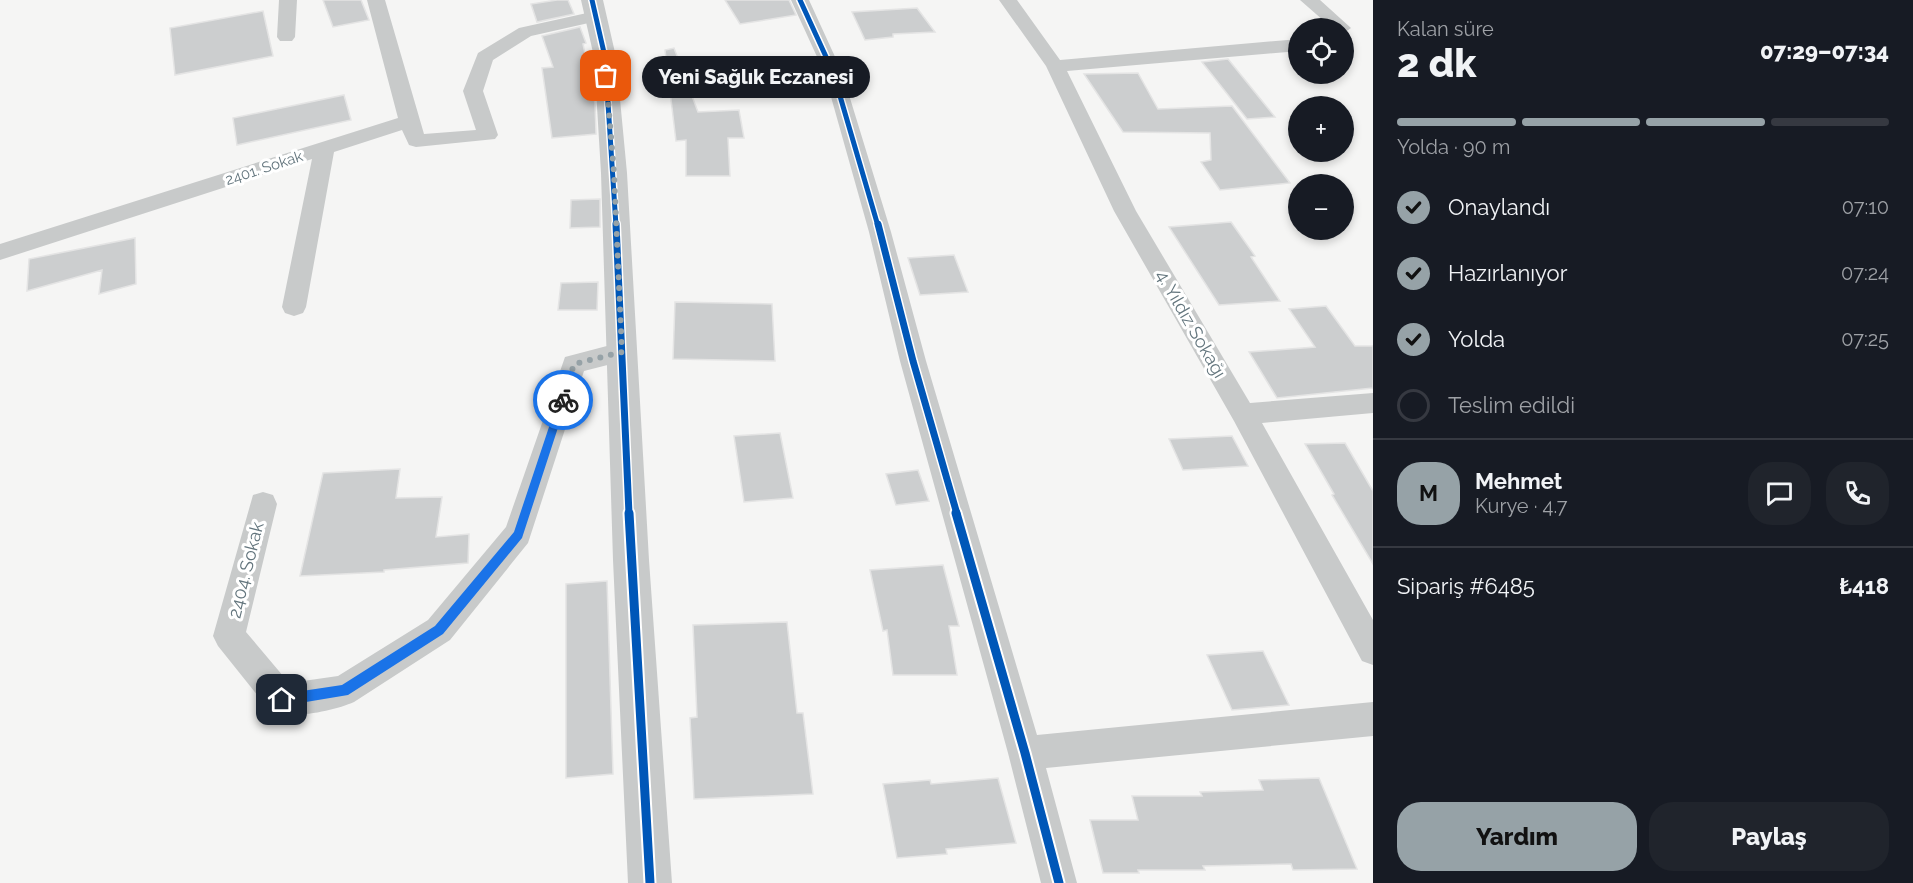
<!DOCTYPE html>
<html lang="tr">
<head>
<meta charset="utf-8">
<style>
  :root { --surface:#171b24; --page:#20242c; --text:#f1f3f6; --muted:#9ea1a6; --line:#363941; --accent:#96a2a7 }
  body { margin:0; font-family:Raleway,sans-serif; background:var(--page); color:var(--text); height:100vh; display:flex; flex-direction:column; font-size:22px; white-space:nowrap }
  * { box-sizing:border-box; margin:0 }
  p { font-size:20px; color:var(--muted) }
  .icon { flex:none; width:33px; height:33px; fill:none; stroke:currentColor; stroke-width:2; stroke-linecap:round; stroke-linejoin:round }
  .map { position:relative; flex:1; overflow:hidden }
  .panel { display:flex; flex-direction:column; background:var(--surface); width:540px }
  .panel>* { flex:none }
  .controls { position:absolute; left:1288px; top:18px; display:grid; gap:12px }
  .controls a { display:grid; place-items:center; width:66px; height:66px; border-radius:50%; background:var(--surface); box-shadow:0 3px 9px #0003; font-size:30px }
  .pin { position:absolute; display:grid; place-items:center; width:51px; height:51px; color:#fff; margin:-26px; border-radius:12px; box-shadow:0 3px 9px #0006 }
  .courier { position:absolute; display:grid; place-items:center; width:60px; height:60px; margin:-30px; border:4px solid #1a73e8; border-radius:50%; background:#fff; color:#222; box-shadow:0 2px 8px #0007 }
  .bubble { position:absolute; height:42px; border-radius:21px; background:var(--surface); box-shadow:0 3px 9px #0003; font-size:20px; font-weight:800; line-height:42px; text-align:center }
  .summary em { font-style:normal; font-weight:800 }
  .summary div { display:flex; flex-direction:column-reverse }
  .summary { display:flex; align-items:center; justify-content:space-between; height:102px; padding:0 24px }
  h1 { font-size:39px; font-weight:800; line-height:45px }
  .bar { display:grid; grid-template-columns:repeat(4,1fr); gap:9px 6px; align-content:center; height:72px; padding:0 24px }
  .bar i { height:8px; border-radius:4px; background:var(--line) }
  .bar .active { background:var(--accent) }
  .bar p { grid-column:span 4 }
  .line { display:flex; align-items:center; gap:15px; padding:0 24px; border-top:2px solid var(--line) }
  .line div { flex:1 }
  .round { display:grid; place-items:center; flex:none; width:63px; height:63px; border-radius:24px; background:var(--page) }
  ol { padding:0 24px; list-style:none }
  li { display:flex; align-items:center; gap:18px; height:66px }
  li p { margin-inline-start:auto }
  li .icon { padding:6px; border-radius:50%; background:var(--accent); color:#111; stroke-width:4 }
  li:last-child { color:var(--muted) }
  li i { width:33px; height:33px; border:3px solid var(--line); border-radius:50% }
  .primary-button { display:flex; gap:12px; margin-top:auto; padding:12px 24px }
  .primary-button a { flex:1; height:69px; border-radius:24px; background:var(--accent); color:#111; font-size:24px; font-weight:800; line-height:69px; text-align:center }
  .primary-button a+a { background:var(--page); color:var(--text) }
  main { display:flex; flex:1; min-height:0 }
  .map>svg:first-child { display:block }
</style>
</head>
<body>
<main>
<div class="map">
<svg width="1373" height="883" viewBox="0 0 1373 883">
  <rect width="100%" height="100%" fill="#f5f5f4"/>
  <path fill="#cccecf" stroke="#e4e4e4" stroke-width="1.5" d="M323,0H361L369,20L333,27Z
    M557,0H568L574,14L537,22L531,4Z
    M725,0H789L796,15L740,24Z
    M917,8L935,32L893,34V37L865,40L852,12Z
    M263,11L273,56L175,75L170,28Z
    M580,27L586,43L583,44L595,103L596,134L552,138L542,68L553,67L542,36Z
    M674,48L698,112L739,110L744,138H728L730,176H686V140L676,141L665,50Z
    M1228,59L1275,117L1247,119L1202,62Z
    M1138,73L1158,109L1232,106L1290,183L1220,190L1201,162L1211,160L1210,133L1123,132L1084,74Z
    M344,95L351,120L237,145L233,118Z
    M600,199V227L570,228L571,200Z
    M1231,222L1255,256L1251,257L1280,301L1219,305L1169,227Z
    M135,238L136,284L99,294L102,270L27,291L29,259Z
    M954,255L968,292L920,295L908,258Z
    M598,282L597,310H558L561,283Z
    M675,302L772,304L775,361L673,359Z
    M1326,306L1355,346H1373V388L1277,398L1249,352L1315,347L1289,309Z
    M780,433L793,498L744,502L734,436Z
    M1232,436L1248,466L1183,470L1169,439Z
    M1345,443L1373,491V564L1332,495L1334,494L1305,444Z
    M400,469L396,498L442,497L436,537L469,534L468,563L384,570V572L300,576L323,473Z
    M918,470L929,501L896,505L886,474Z
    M943,565L959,626H949L957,675H893L887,630L883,631L870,570Z
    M607,581L613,774L566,778V584Z
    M787,622L797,713H803L813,794L694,799L690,718L697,717L693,625Z
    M1263,651L1289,705L1232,710L1207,655Z
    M998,778L1016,843L946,849L947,854L897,858L883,784L930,780L931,784Z
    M1319,778L1357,869L1293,870L1291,864L1203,866L1205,870H1138L1139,873H1103L1090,820H1138L1132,796H1202L1200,792L1263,790L1259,780Z"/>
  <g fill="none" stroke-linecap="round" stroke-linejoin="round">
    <path fill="#c8caca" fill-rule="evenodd" d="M279,0H297L295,37L292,41H280L277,37Z
      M367,0H385L424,134L476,130L463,91L478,53L519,28L596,11L602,12L605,16L602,20L531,36L493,60L483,91L498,135L495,139L416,147L409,145L402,130L334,152L306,307L303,313L294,316L285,313L282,307L312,159L0,260V244L398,118Z
      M791,0H809L842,72L891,232L926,361L1037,735L1373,702V736L1046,768L1077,883H1041L1008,753L900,361L869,232L824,72Z
      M999,0H1017L1060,60L1299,39V51L1067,71L1136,211L1250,403L1373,393V413L1262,423L1373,620V665L1362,661L1234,421L1114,211L1046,66Z
      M1300,0H1320L1351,28L1344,33V28H1332Z
      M622,342L631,345L635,352L631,359L584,371L528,543L450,640L354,702C334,711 290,720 270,711L218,646L213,636L253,495L263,492L273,495L277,504L246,632L289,683L338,676L428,620L506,527L565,357Z"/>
    <path fill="#c8caca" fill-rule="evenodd" d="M581,0H603L616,57L627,173L649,560L672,883H628L613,560L601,173L594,57Z"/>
    <defs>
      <path id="cycleway-far2" d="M592,0L605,57L616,226
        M800,0L833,72L878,226"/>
      <path id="cycleway-far1" d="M616,224L629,514
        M878,224L913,361L957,514"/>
      <path id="cycleway" d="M629,513L650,883
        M956,513L1025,753L1059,883"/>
    </defs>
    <use href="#cycleway-far2" stroke="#fff" stroke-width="8"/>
    <use href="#cycleway-far1" stroke="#fff" stroke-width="10"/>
    <use href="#cycleway" stroke="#fff" stroke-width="13"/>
    <use href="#cycleway-far2" stroke="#0057b8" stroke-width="5"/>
    <use href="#cycleway-far1" stroke="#0057b8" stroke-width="7"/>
    <use href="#cycleway" stroke="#0057b8" stroke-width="9"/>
  </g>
  <path fill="#1a73e8" d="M563,396L567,400L522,538L443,634L348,695L282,706L278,704L276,700L282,694L342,685L435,626L514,532L558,400Z"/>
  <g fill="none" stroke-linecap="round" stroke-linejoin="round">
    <path stroke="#96a2a7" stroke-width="6" stroke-dasharray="0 10.8" d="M563,400L574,364L622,352L614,173L606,76"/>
  </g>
  <g text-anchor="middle" stroke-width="6" stroke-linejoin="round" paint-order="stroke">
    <g font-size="15" fill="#63757d" stroke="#fff">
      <text transform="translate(264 168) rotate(-18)" y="5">2401. Sokak</text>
    </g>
    <g font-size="18" fill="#63757d" stroke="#fff">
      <text transform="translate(1191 324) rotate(60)" y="6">4. Yıldız Sokağı</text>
      <text transform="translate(246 570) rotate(-76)" y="6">2404. Sokak</text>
    </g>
  </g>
</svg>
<div class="controls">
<a><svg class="icon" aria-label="locate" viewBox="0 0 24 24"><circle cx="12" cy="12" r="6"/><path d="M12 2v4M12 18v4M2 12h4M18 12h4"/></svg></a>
<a>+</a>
<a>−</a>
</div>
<div class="pin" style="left:606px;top:76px;background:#ea580c"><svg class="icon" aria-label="bag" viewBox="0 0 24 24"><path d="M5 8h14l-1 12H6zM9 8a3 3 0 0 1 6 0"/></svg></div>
<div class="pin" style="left:282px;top:700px;background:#1f2937"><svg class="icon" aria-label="home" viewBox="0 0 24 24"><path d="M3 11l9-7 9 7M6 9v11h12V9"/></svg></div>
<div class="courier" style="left:563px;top:400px"><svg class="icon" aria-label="bike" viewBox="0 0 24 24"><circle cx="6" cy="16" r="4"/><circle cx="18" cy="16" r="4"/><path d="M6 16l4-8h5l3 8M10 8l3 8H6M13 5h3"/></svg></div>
<div class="bubble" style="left:642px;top:56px;width:228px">Yeni Sağlık Eczanesi</div>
</div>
<section class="panel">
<div class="summary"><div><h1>2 dk</h1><p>Kalan süre</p></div><em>07:29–07:34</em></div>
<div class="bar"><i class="active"></i><i class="active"></i><i class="active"></i><i></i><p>Yolda · 90 m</p></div>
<ol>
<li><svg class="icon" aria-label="check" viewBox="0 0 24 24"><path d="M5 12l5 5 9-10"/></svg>Onaylandı<p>07:10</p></li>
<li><svg class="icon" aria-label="check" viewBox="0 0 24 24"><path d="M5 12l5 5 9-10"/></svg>Hazırlanıyor<p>07:24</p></li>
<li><svg class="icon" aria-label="check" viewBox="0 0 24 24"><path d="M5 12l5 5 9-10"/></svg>Yolda<p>07:25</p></li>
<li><i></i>Teslim edildi</li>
</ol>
<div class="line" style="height:108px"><b class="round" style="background:var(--accent);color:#111">M</b><div><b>Mehmet</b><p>Kurye · 4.7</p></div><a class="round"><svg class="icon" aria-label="chat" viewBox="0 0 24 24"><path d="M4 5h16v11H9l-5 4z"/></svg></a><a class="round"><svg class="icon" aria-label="phone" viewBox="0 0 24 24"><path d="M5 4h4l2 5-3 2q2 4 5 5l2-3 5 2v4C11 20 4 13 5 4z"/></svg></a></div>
<div class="line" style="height:78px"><div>Sipariş #6485</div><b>₺418</b></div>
<div class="primary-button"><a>Yardım</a><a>Paylaş</a></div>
</section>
</main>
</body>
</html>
